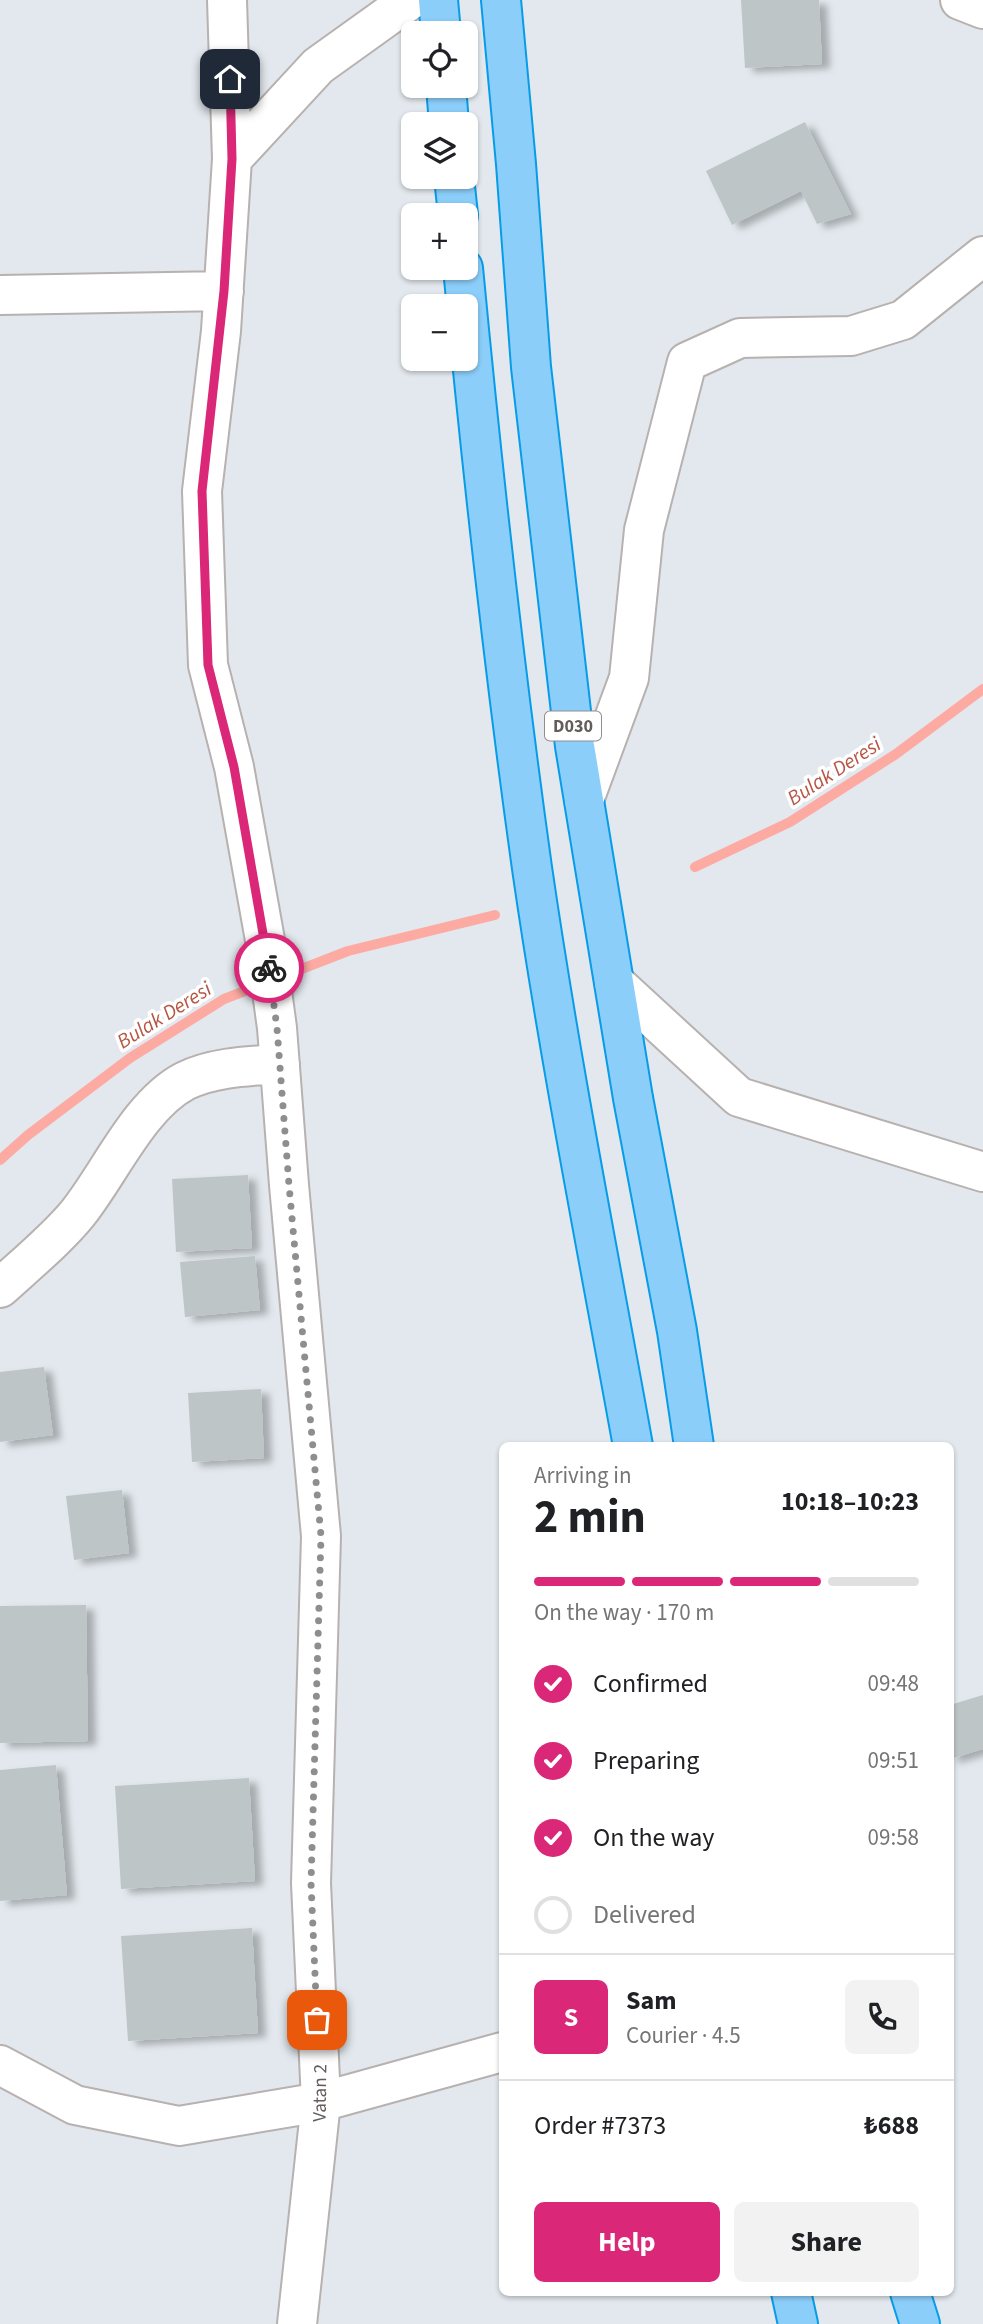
<!DOCTYPE html>
<html lang="en">
<head>
<meta charset="utf-8">
<style>
  :root { --surface:#fff; --page:#f2f2f2; --text:#202124; --muted:#757577; --line:#e0e0e0; --accent:#db2777 }
  body { margin:0; font-family:"Source Sans 3",sans-serif; background:var(--page); color:var(--text); height:100vh; display:flex; flex-direction:column; font-size:26px; white-space:nowrap }
  * { box-sizing:border-box; margin:0 }
  p { font-size:23px; color:var(--muted) }
  .icon { flex:none; width:38px; height:38px; fill:none; stroke:currentColor; stroke-width:2; stroke-linecap:round; stroke-linejoin:round }
  .map { position:relative; flex:1; overflow:hidden }
  .side { position:absolute; left:499px; top:1442px; width:455px; height:854px; display:flex; flex-direction:column; background:var(--surface); border-radius:10px; box-shadow:0 2px 5px #0004 }
  .side>* { flex:none }
  .buttons { position:absolute; left:401px; top:21px; display:grid; gap:14px }
  .buttons a { display:grid; place-items:center; width:77px; height:77px; border-radius:10px; background:var(--surface); box-shadow:0 2px 5px #0004; font-size:35px }
  .pin { position:absolute; display:grid; place-items:center; width:60px; height:60px; color:#fff; margin:-30px; border-radius:14px; box-shadow:0 4px 10px #0006 }
  .courier { position:absolute; display:grid; place-items:center; width:70px; height:70px; margin:-35px; border:5px solid #db2777; border-radius:50%; background:#fff; color:#222; box-shadow:0 2px 9px #0007 }
  .head em { font-style:normal; font-weight:700 }
  .head div { display:flex; flex-direction:column-reverse }
  .head { display:flex; align-items:center; justify-content:space-between; height:119px; padding:0 35px }
  h1 { font-size:46px; font-weight:700; line-height:52px }
  .bar { display:grid; grid-template-columns:repeat(4,1fr); gap:10px 7px; align-content:center; height:84px; padding:0 35px }
  .bar i { height:9px; border-radius:5px; background:var(--line) }
  .bar .on { background:var(--accent) }
  .bar p { grid-column:span 4 }
  .line { display:flex; align-items:center; gap:18px; padding:0 35px; border-top:2px solid var(--line) }
  .line div { flex:1 }
  .round { display:grid; place-items:center; flex:none; width:74px; height:74px; border-radius:10px; background:var(--page) }
  ol { padding:0 35px; list-style:none }
  li { display:flex; align-items:center; gap:21px; height:77px }
  li p { margin-inline-start:auto }
  li .icon { padding:7px; border-radius:50%; background:var(--accent); color:#fff; stroke-width:4 }
  li:last-child { color:var(--muted) }
  li i { width:38px; height:38px; border:4px solid var(--line); border-radius:50% }
  .cta { display:flex; gap:14px; margin-top:auto; padding:14px 35px }
  .cta a { flex:1; height:80px; border-radius:10px; background:var(--accent); color:#fff; font-size:28px; font-weight:700; line-height:80px; text-align:center }
  .cta a+a { background:var(--page); color:var(--text) }
  .map>svg:first-child { display:block }
</style>
</head>
<body>
<div class="map">
<svg width="983" height="2324" viewBox="0 0 983 2324">
  <defs>
    <filter id="shadow"><feDropShadow dx="8" dy="4.5" stdDeviation="3.5" flood-color="#0004"/></filter>
  </defs>
  <rect width="100%" height="100%" fill="#e2e8ed"/>
  <g fill="none" stroke-linecap="round" stroke-linejoin="round">
    <path stroke="#fcaaa2" stroke-width="10" d="M695,867L790,822L896,754L983,689
      M0,1160L28,1135L130,1058L224,999L348,951L495,915"/>
  </g>
  <path fill="#bec5c7" filter="url(#shadow)" d="M741,0H819L822,64L745,68Z
    M805,122L851,214L817,224L801,191L732,225L706,171Z
    M248,1175L252,1248L176,1252L172,1179Z
    M255,1256L260,1310L185,1317L180,1262Z
    M44,1367L53,1435L0,1442V1372Z
    M261,1389L264,1458L192,1462L188,1393Z
    M122,1490L129,1553L74,1560L66,1496Z
    M86,1605L88,1741L0,1743V1606Z
    M983,1695V1749L950,1759V1705Z
    M56,1765L67,1895L0,1901V1770Z
    M249,1778L255,1881L121,1889L115,1786Z
    M252,1928L258,2033L128,2041L121,1936Z"/>
  <g fill="none" stroke-linecap="round" stroke-linejoin="round">
    <defs>
      <path id="minor" d="M227,0L232,159L221,331L202,491L208,665L234,767L265,940L277,1028L289,1185L321,1536L311,1883L321,2102L297,2324
        M960,0L983,9
        M232,159L318,66L410,0
        M0,295L224,291
        M584,800L629,678L644,530L687,362L740,338L851,336L903,320L983,256
        M614,982L739,1097L983,1172
        M0,1288C24,1266 58,1238 78,1213C110,1173 139,1105 185,1081C213,1067 249,1066 280,1064
        M0,2065L75,2105L179,2126L321,2102L502,2052"/>
      <path id="highway" d="M438,0L441,33
        M501,0L516,164L531,367L575,746L633,1098L677,1331L694,1446
        M446,86L449,124
        M454,177L458,215
        M463,268C482,468 504,668 532,868C560,1061 598,1253 633,1446
        M791,2292L798,2324
        M910,2292L920,2324"/>
    </defs>
    <use href="#minor" stroke="#b7b1af" stroke-width="42"/>
    <use href="#highway" stroke="#079ce8" stroke-width="42"/>
    <use href="#minor" stroke="#fff" stroke-width="38"/>
    <use href="#highway" stroke="#8ccefa" stroke-width="38"/>
  </g>
  <g fill="none" stroke-linecap="round" stroke-linejoin="round">
    <path stroke="#8f8d8d" stroke-width="7" stroke-dasharray="0 12.6" d="M269,968L277,1028L289,1185L321,1536L311,1883L317,2020"/>
    <path stroke="#db2777" stroke-width="9" d="M230,79L232,159L224,291L202,491L208,665L234,767L269,968"/>
  </g>
  <g text-anchor="middle" stroke-width="7" stroke-linejoin="round" paint-order="stroke">
    <rect fill="#fff" stroke="#918d8c" stroke-width="2" x="545" y="711.5" width="56" height="29" rx="5"/>
    <g font-size="18" font-weight="bold" fill="#625c5a">
      <text x="573" y="732">D030</text>
    </g>
    <g font-size="19" fill="#625c5a" stroke="#fff">
      <text transform="translate(319 2093) rotate(-89)" y="7">Vatan 2</text>
    </g>
    <g font-size="21" font-style="italic" fill="#b65543" stroke="#fff">
      <text transform="translate(834 771) rotate(-33)" y="7">Bulak Deresi</text>
      <text transform="translate(164 1015) rotate(-32)" y="7">Bulak Deresi</text>
    </g>
  </g>
</svg>
<div class="buttons">
<a><svg class="icon" aria-label="locate" viewBox="0 0 24 24"><circle cx="12" cy="12" r="6"/><path d="M12 2v4M12 18v4M2 12h4M18 12h4"/></svg></a>
<a><svg class="icon" aria-label="layers" viewBox="0 0 24 24"><path d="M12 4l9 5-9 5-9-5zM3 14l9 5 9-5"/></svg></a>
<a>+</a>
<a>−</a>
</div>
<div class="pin" style="left:317px;top:2020px;background:#ea580c"><svg class="icon" aria-label="bag" viewBox="0 0 24 24"><path d="M5 8h14l-1 12H6zM9 8a3 3 0 0 1 6 0"/></svg></div>
<div class="pin" style="left:230px;top:79px;background:#1f2937"><svg class="icon" aria-label="home" viewBox="0 0 24 24"><path d="M3 11l9-7 9 7M6 9v11h12V9"/></svg></div>
<div class="courier" style="left:269px;top:968px"><svg class="icon" aria-label="bike" viewBox="0 0 24 24"><circle cx="6" cy="16" r="4"/><circle cx="18" cy="16" r="4"/><path d="M6 16l4-8h5l3 8M10 8l3 8H6M13 5h3"/></svg></div>
<section class="side">
<div class="head"><div><h1>2 min</h1><p>Arriving in</p></div><em>10:18–10:23</em></div>
<div class="bar"><i class="on"></i><i class="on"></i><i class="on"></i><i></i><p>On the way · 170 m</p></div>
<ol>
<li><svg class="icon" aria-label="check" viewBox="0 0 24 24"><path d="M5 12l5 5 9-10"/></svg>Confirmed<p>09:48</p></li>
<li><svg class="icon" aria-label="check" viewBox="0 0 24 24"><path d="M5 12l5 5 9-10"/></svg>Preparing<p>09:51</p></li>
<li><svg class="icon" aria-label="check" viewBox="0 0 24 24"><path d="M5 12l5 5 9-10"/></svg>On the way<p>09:58</p></li>
<li><i></i>Delivered</li>
</ol>
<div class="line" style="height:126px"><b class="round" style="background:var(--accent);color:#fff">S</b><div><b>Sam</b><p>Courier · 4.5</p></div><a class="round"><svg class="icon" aria-label="phone" viewBox="0 0 24 24"><path d="M5 4h4l2 5-3 2q2 4 5 5l2-3 5 2v4C11 20 4 13 5 4z"/></svg></a></div>
<div class="line" style="height:91px"><div>Order #7373</div><b>₺688</b></div>
<div class="cta"><a>Help</a><a>Share</a></div>
</section>
</div>
</body>
</html>
